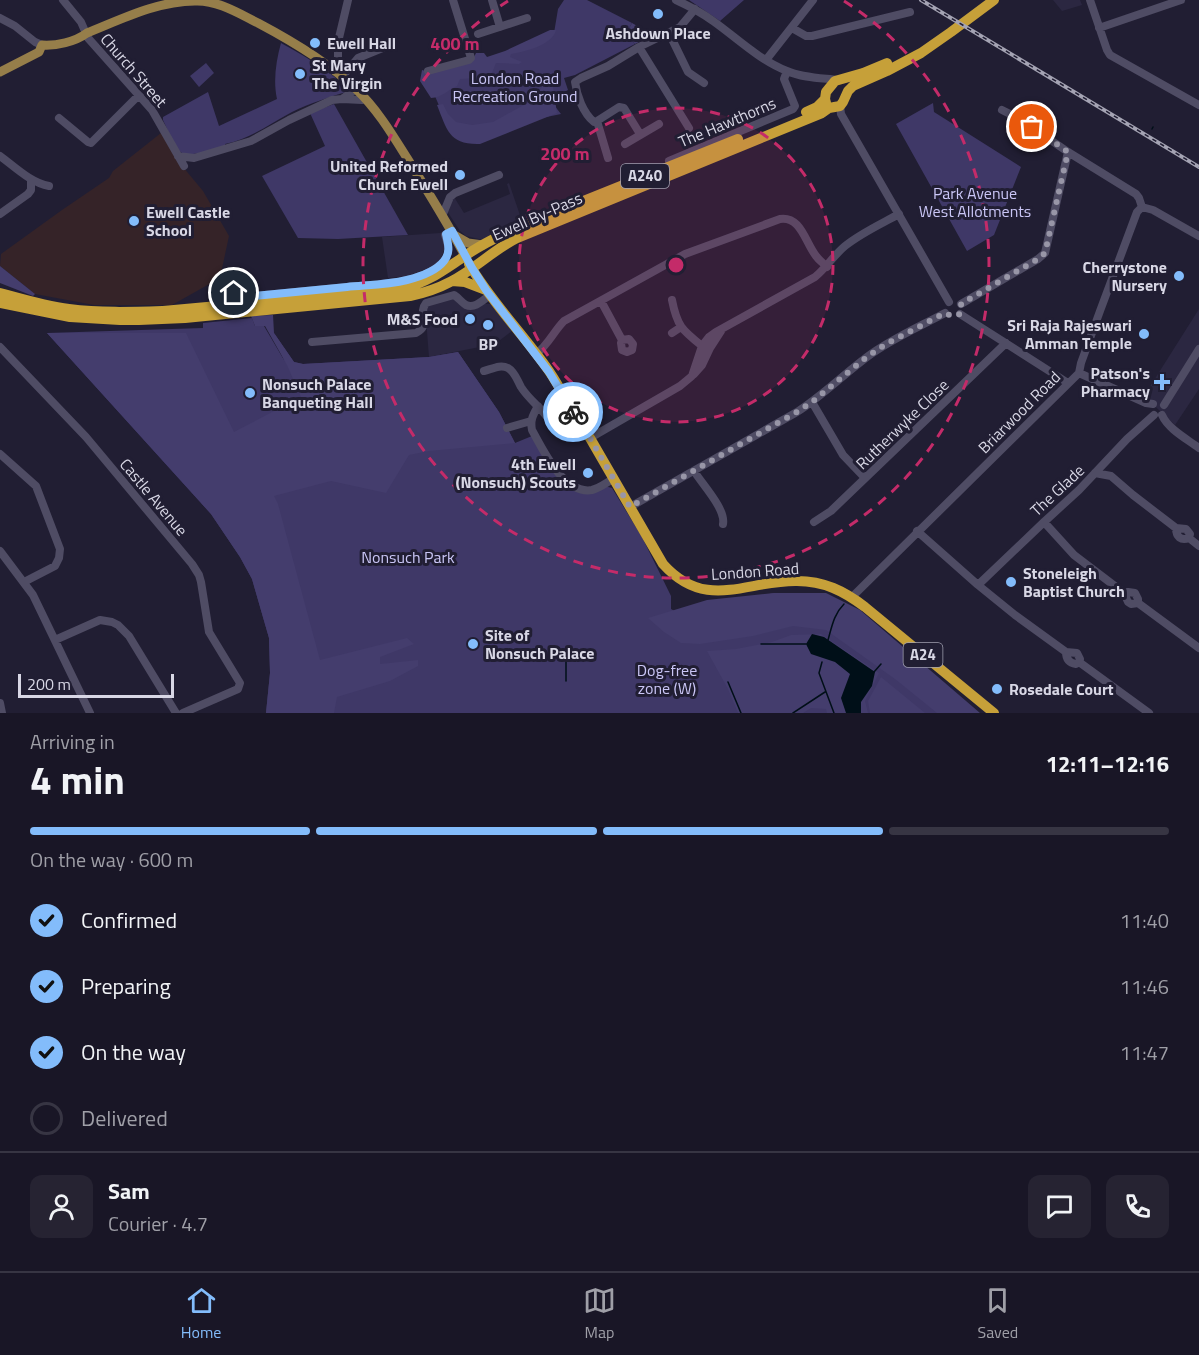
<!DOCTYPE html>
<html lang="en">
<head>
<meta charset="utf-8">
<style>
  :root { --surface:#191626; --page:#262332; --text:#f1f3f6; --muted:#9f9fa7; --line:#373543; --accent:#83bcfb }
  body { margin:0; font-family:"Titillium Web",sans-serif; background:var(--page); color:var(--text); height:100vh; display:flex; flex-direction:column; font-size:22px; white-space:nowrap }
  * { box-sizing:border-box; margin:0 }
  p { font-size:20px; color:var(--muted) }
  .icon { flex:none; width:33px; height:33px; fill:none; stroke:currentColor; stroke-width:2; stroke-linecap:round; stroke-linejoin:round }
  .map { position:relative; height:713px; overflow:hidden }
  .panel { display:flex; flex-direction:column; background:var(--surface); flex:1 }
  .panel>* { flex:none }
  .scale { position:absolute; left:18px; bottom:15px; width:156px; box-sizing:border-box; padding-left:6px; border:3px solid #d8d7e5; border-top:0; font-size:16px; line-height:21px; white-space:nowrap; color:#d8d7e5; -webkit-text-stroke:4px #211e33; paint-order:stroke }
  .pin { position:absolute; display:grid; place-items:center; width:51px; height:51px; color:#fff; margin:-26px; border:3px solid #fff; border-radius:50%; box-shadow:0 2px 6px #0007 }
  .courier { position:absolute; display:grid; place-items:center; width:60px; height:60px; margin:-30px; border:4px solid #83bcfb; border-radius:50%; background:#fff; color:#222; box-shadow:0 2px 8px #0007 }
  .headline em { font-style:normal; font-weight:700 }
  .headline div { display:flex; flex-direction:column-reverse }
  .headline { display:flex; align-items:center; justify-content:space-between; height:102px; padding:0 30px }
  h1 { font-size:39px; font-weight:700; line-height:45px }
  .bar { display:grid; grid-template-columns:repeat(4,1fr); gap:9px 6px; align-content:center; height:72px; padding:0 30px }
  .bar i { height:8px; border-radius:4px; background:var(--line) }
  .bar .selected { background:var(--accent) }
  .bar p { grid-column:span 4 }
  .line { display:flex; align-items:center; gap:15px; padding:0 30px; border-top:2px solid var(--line) }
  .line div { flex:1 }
  .round { display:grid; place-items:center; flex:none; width:63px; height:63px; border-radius:12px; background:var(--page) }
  ol { padding:0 30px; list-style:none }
  li { display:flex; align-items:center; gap:18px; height:66px }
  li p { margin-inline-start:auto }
  li .icon { padding:6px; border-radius:50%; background:var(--accent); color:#111; stroke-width:4 }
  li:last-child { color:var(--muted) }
  li i { width:33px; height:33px; border:3px solid var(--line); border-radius:50% }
  .tab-bar { display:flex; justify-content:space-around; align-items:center; height:84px; border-top:2px solid var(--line); background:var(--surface); font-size:16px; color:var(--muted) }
  .tab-bar a { display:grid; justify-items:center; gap:3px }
  .tab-bar .selected { color:var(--accent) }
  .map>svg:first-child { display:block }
</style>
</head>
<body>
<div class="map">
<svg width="1199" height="713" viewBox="0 0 1199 713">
  <rect width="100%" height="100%" fill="#211e33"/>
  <path fill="#2b2741" d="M1053,0H1080L1082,5L1062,11Z
    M509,183L522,221L483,240L466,236L460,231L447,211L454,197L464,213L510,194L507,184Z
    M443,232L445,248L441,258L438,263L429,268L407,276L388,278L382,237L440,233Z
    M452,298L464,307L483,304H491L512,331L495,344L429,357L425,306Z
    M1199,309V389L1175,425L1144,396Z"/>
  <path fill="#352328" d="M161,133L178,161L203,191L229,236L220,278L172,305H94L35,294L0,266L1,254L62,210L109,178L113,171Z"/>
  <path fill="#3f3867" d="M564,0H587L632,23L626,34L635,44L575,75L564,78L568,90L550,100L561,114L480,131H450L428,80L505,53L554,33L558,9Z
    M689,0H744L720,21Z
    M281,43C301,54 336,74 349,91C330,97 310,103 292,112C269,124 251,139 225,144V146C215,148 191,158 182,153C175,149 167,128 163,120V117L208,92L219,126L277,99C273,81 276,61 281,43Z
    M206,63L214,73L199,87L190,76Z
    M933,103L934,112L1021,167L994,235L967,251L896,124Z
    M334,104L408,235L338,239L298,238L262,176L325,146L310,113Z
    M252,318L255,326H264L284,360L274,333L294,362L303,364L429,357L458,352L499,412L515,443L532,436C540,451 557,485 574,488C586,490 599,484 612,488L642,537L671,596V609L678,613L774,593L975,713H266L270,673L269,638L252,579L240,557L211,514L47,333L203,328V323Z"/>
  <path fill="#443d6d" d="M632,23L653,35L635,44L626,34Z
    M550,30H556C553,45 524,52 511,54L510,57L522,62L519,64L496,63L492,73L477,78L460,79L457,86C446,91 443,97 431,98L420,81L422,70L432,73L472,61L476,53H484L487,57L505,51Z
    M547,73L551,74L557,113L480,144C449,145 447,130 437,105L443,104L448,114L456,122L472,125L493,122L531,101L542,87V84Z
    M0,266L35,294L33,296L0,283Z
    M273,315L274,333L294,362L303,364L429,357L458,352L499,412L515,443L429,451L409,455L386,493L331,481L274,496L278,504L320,660L407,638L414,644L380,657V664L418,660V666L390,681L337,697L334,713H266L270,673L269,638L252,579L240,557L211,514L47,333H186L234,432L301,397L287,365L265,326H255L251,316Z
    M774,593H826L860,610L980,713H937L895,679L826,630L793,626L753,636L700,644L681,643L664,632L648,618L707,600Z
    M821,634L879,673L865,701L868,713H827L826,709L811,708L803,713H738L728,689L707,651L736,649L772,642L791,635Z
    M881,677L925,713H870L868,701Z"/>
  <path fill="#000f18" d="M812,634L824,637L875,672L872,686L861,702V713H846L841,698L850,674L835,662L811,654L806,644Z"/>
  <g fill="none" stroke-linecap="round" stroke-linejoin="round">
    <path stroke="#000f18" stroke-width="1.5" d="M1152,129L1153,127
      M828,640C832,626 834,614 844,604
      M761,644H806
      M563,649L566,658V681
      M822,662L819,673L834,713
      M874,672L881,664
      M728,682L741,713
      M793,713L825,692"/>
    <path stroke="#4f4c64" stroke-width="8" d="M63,0L81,22L88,38L152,110L184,166
      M492,0L500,27
      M676,0C689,6 701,12 713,21C737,38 759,60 787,71C803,78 821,78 838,80
      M1090,0L1107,50L1110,55L1199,105
      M0,18L15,26L35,42L42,45
      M792,28L806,36H812L910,12
      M1099,28L1181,0
      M669,33L688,72L704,83
      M478,34L527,18
      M766,60L813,0
      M335,71L338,60V42L348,0
      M428,71L469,60L471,58L453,0
      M342,77L358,58L390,45
      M342,99L362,100L365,99
      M840,106L841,114L949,302
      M1002,110L1020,119L1068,152L1136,194L1139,198L1142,207
      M59,118L88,142L91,143L139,95
      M597,121L619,107L624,108L640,134
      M689,128L639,47L680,27L695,9
      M625,144L659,124
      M0,156C15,167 31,183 49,186
      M178,156L194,158L251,141L289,120L332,100L342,99L356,89
      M608,158L597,121L594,122C583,113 577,96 575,82L581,78L608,66L639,47
      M669,161L793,109L795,106L784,79L787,71
      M1142,207L1153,210L1199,236
      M0,214L28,194L31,190V180
      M443,214L450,197L455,193L499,175
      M672,300C677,326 682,330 702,346
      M601,301L622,340L629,339L633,344L632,350L627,352L622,350L621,343L622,340
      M961,304L1038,259L1045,253L1068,152
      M225,306L226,299L234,293L244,296H254C285,293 316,290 347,287C367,285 387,285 407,280C419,277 436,271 444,261C451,252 448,244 445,235L452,231
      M960,314L1068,383
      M672,333L681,327
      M312,342L416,333C432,325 417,314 426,303L454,295C459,298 461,302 466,305C475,309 483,300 490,295
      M0,347L86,437L192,564L199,575L201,582L209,632L240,683L238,689L183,713
      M536,354C548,345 554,331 564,321L685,254L780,219C801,216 805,242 816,256C819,260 823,263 827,267
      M484,371C492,369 500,364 508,368C515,372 517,380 521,387C531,403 547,411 554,428
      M1079,373L1146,403L1153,404
      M694,374L702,365L710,348L721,331
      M812,402L843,455L865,478
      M1164,405L1199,349
      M538,406C533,415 530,420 532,430C543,450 564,495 592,490C600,488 606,483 613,479
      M1162,415C1168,429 1187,439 1199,448
      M507,428L531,421
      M590,438L680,386L692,376L702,346L709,337L716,332L815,277C826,268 834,255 845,246C861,233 881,224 899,214
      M0,454L36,486L60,549L59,558L55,566L24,582
      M694,471C702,484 726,509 723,524
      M1095,473L1111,476L1133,495L1176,528L1186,529L1190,534L1189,538L1199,546
      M630,507L797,412C822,396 843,375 867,357C891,339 919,327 945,313
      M814,522L831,511L1006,343
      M1044,522L1074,555L1124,593L1128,602L1131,604L1138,603L1199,648
      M1176,528C1176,537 1181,541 1189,538
      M917,531L978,585L1015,615L1066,652L1077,653L1080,659L1079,662
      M0,551L33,595L90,713
      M978,585L1044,522L1079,490L1127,439L1154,415
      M1124,593L1128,592L1135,593L1138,599V603
      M852,597L1079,373L1081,363L1100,311L1137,212L1142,207
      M55,640L100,620L112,622L118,625L129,636L176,713
      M1066,652C1066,659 1069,663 1076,664L1079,662L1149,713
      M0,703L2,713"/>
    <path stroke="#967e4a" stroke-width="9" d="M0,72L39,52L42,45C56,46 75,42 87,33C120,20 157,1 195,1C217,0 238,13 258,23C292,41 328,62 356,89C377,109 392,134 407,158C427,190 447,222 465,256
      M454,235L468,243L483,245"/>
    <path stroke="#c6a039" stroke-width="10" d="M826,103L825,99L826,92L835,81L863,73L887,63
      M806,112L817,107L825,99
      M469,264C492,303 524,335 549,371C564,393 574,417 590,438L663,564C706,612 746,580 797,581C824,581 844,591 865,607L994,713
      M452,281L465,282L486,290
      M0,293C22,299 45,306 69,309C100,313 131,312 163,311L403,289C430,281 442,271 465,256C480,245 497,237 514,229L738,139
      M0,303L70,317L120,320H139L185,318L410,296C424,293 437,289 450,282C474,270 493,250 517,238L822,113L829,108L840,106L843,102L848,91L853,86L887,71L921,53L951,32L994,0"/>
    <defs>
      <path id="rail" d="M921,0L1199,167"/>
    </defs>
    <use href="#rail" stroke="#a4a3b3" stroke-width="4"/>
    <use href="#rail" stroke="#211e33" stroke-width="1.5" stroke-dasharray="4.5" stroke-linecap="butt"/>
  </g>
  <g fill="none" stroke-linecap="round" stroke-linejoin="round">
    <path stroke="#9896a7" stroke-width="6" stroke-dasharray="0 10.8" d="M573,412L580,425L590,438L630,507L797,412L812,402L868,356L886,344L945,313L952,316L960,314L962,309L961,304L1038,259L1045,253L1068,152L1032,127"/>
    <path stroke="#83bcfb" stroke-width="8" d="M234,293L244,296H254C285,293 316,290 347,287C367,285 387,285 407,280C419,277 436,271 444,261C451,252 448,244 446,234L452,231L472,268L486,290L549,372L573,412"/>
  </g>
  <circle cx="676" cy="265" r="157" fill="#c42b69" fill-opacity=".12"/>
  <g fill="none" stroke="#c42b69" stroke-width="3" stroke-dasharray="10 8">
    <circle cx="676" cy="265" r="157"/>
    <path d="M844 1A313 313 0 1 1 508 1"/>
  </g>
  <g fill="#83bcfb" stroke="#211e33" stroke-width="2">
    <circle cx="658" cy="14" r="6"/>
    <circle cx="315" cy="43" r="6"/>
    <circle cx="300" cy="74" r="6"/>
    <circle cx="460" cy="175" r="6"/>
    <circle cx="134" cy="221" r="6"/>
    <circle cx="1179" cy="276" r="6"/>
    <circle cx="470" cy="319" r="6"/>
    <circle cx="488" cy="325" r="6"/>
    <circle cx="1144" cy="334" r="6"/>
    <path d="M1159 373h6v6h6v6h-6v6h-6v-6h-6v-6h6z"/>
    <circle cx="250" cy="393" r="6"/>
    <circle cx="588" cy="473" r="6"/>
    <circle cx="1011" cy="582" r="6"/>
    <circle cx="473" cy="644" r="6"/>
    <circle cx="997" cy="689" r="6"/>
  </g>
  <g text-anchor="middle" stroke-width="6" stroke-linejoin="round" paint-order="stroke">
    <g fill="#211e33" stroke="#a1a0b0" stroke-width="1.5">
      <rect x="621" y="164" width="48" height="24" rx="4.5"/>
      <rect x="903.5" y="643" width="39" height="24" rx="4.5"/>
    </g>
    <g font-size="15" font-weight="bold" fill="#d8d7e5">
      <text x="645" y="181">A240</text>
      <text x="923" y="660">A24</text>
    </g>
    <g font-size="16" font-weight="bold" fill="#d8d7e5" stroke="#211e33" text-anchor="start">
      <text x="658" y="39" text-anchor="middle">Ashdown Place</text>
      <text x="327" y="49">Ewell Hall</text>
      <text x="312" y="71">St Mary<tspan x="312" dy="18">The Virgin</tspan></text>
      <text x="448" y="172" text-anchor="end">United Reformed<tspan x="448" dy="18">Church Ewell</tspan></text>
      <text x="146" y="218">Ewell Castle<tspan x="146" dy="18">School</tspan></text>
      <text x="1167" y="273" text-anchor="end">Cherrystone<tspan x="1167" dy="18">Nursery</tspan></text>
      <text x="458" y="325" text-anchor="end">M&amp;S Food</text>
      <text x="1132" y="331" text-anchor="end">Sri Raja Rajeswari<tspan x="1132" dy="18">Amman Temple</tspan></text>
      <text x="488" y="350" text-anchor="middle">BP</text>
      <text x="1150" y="379" text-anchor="end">Patson's<tspan x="1150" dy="18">Pharmacy</tspan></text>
      <text x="262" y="390">Nonsuch Palace<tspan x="262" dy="18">Banqueting Hall</tspan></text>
      <text x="576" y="470" text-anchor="end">4th Ewell<tspan x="576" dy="18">(Nonsuch) Scouts</tspan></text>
      <text x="1023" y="579">Stoneleigh<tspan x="1023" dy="18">Baptist Church</tspan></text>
      <text x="485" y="641">Site of<tspan x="485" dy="18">Nonsuch Palace</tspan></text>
      <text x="1009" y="695">Rosedale Court</text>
    </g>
    <g font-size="16" fill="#d8d7e5" stroke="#211e33">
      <text transform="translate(134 70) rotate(49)" y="6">Church Street</text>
      <text transform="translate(727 122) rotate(-23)" y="6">The Hawthorns</text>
      <text transform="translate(537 216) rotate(-24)" y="6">Ewell By-Pass</text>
      <text transform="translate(1019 412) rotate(-45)" y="6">Briarwood Road</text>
      <text transform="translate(902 424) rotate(-44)" y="6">Rutherwyke Close</text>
      <text transform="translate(1057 490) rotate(-43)" y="6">The Glade</text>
      <text transform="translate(154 497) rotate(50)" y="6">Castle Avenue</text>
      <text transform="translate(755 571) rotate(-4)" y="6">London Road</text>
    </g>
    <g font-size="16" fill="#cac6f6" stroke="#211e33">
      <text x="515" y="84">London Road<tspan x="515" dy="18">Recreation Ground</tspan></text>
      <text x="975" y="199">Park Avenue<tspan x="975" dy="18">West Allotments</tspan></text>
      <text x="408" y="563">Nonsuch Park</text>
      <text x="667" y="676">Dog-free<tspan x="667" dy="18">zone (W)</tspan></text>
    </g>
  </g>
  <circle cx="676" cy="265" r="9" fill="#c42b69" stroke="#211e33" stroke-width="3"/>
  <g font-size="18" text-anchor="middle" font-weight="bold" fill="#c42b69" stroke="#211e33" stroke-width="6" stroke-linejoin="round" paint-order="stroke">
    <text x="455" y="50">400 m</text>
    <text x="565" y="160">200 m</text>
  </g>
</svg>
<div class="scale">200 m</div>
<div class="pin" style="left:1032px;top:127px;background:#ea580c"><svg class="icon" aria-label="bag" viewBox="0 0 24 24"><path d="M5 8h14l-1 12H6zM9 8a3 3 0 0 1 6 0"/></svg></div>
<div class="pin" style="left:234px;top:293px;background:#1f2937"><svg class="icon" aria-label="home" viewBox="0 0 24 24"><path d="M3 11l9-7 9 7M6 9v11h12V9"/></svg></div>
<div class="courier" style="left:573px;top:412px"><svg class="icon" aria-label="bike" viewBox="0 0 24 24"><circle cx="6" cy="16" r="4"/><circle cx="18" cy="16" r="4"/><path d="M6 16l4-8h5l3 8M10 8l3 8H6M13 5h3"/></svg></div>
</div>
<section class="panel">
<div class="headline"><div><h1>4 min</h1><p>Arriving in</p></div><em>12:11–12:16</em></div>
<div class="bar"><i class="selected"></i><i class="selected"></i><i class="selected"></i><i></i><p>On the way · 600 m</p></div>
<ol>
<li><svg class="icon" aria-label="check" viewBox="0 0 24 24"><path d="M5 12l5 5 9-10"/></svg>Confirmed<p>11:40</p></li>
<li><svg class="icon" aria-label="check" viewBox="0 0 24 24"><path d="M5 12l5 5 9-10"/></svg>Preparing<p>11:46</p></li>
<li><svg class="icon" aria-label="check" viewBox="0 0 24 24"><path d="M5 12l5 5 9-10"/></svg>On the way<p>11:47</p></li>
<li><i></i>Delivered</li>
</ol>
<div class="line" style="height:108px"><a class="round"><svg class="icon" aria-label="person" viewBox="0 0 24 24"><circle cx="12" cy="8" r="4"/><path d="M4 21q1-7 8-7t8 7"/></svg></a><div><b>Sam</b><p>Courier · 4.7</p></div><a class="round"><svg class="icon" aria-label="chat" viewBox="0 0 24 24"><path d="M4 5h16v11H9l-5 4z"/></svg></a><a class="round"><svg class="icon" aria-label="phone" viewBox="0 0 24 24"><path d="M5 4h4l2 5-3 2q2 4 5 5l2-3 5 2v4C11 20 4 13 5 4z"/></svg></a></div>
</section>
<nav class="tab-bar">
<a class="selected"><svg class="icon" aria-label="home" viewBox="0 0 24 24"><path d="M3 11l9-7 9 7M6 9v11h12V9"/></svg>Home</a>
<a><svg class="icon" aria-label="map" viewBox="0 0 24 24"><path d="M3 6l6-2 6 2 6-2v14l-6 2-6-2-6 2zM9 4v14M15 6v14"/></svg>Map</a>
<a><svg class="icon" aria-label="saved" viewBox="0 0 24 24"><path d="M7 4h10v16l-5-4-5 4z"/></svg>Saved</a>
</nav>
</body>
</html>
